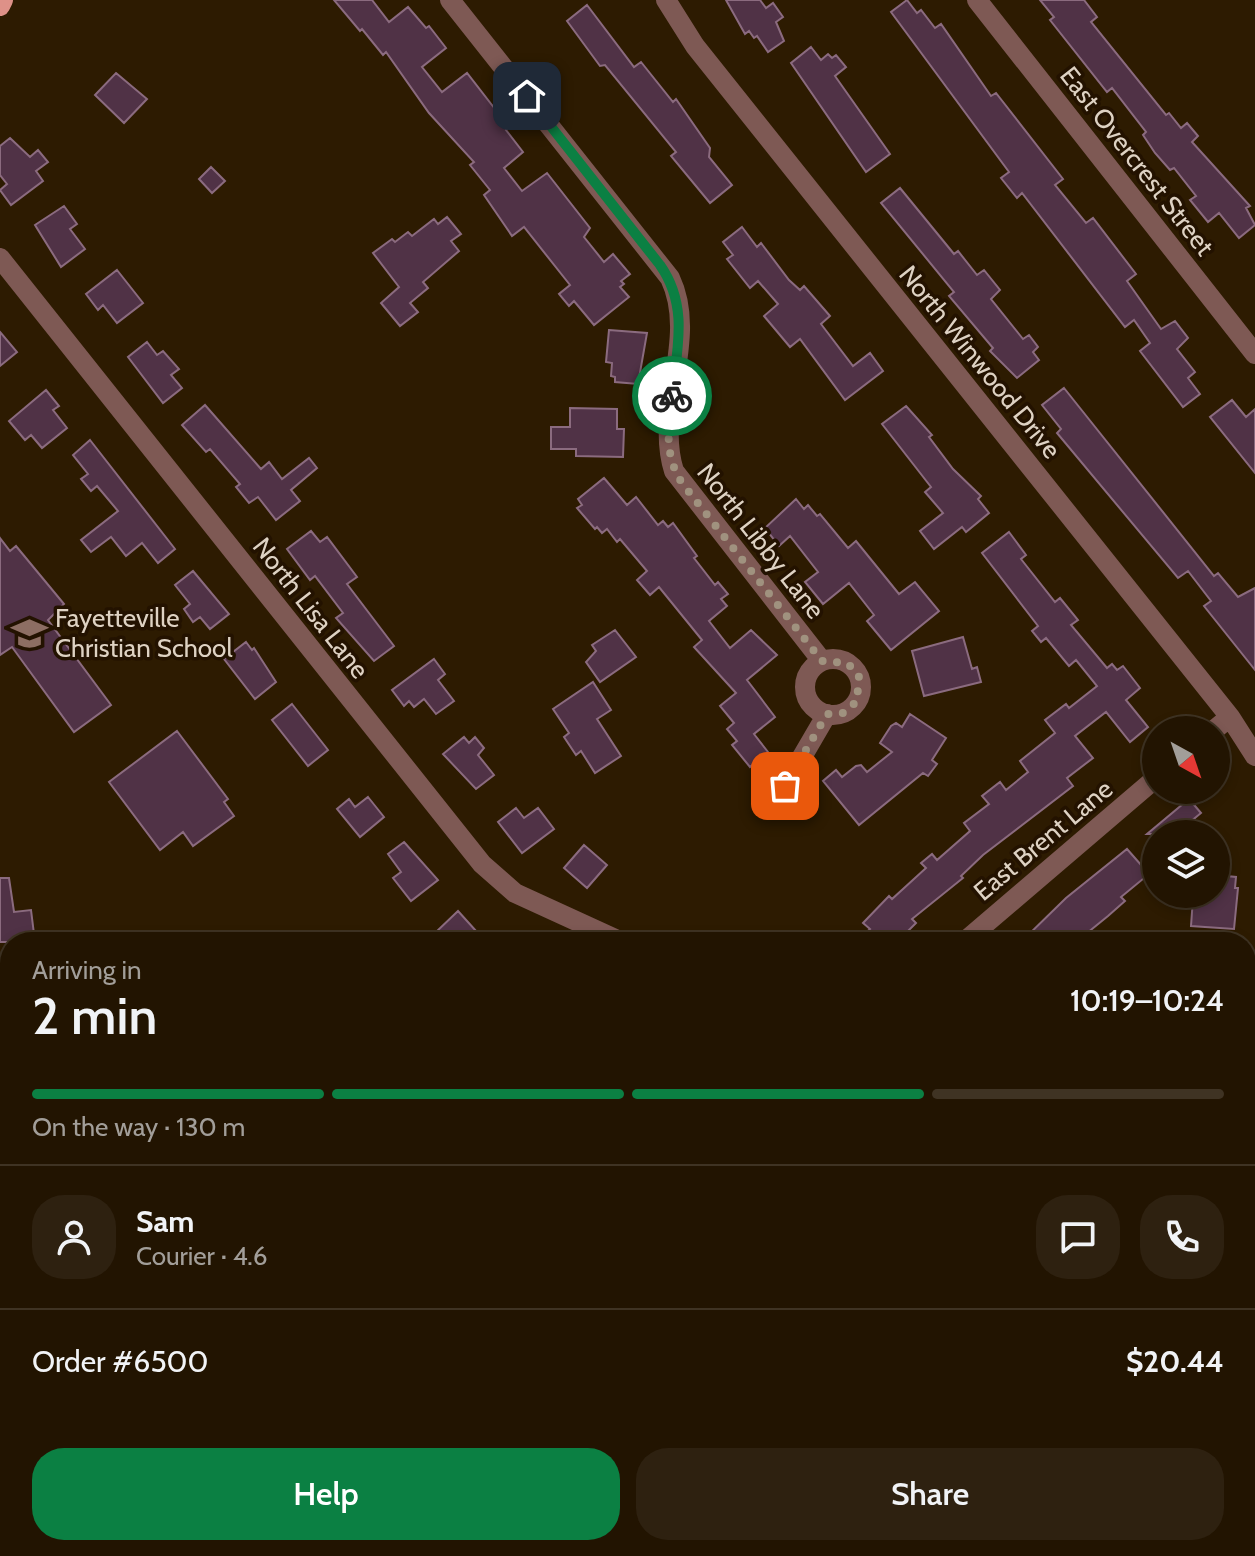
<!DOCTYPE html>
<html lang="en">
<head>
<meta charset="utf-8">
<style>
  :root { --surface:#221401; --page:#2e2110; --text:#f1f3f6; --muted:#a29e99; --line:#3f3323; --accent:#0b8043 }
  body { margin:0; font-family:Cabin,sans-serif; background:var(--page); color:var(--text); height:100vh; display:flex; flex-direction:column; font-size:30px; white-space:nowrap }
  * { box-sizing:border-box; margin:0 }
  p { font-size:26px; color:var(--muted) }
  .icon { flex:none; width:44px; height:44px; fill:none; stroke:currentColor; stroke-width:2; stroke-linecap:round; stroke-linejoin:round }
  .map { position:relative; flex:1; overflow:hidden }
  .side { position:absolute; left:0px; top:932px; width:1256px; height:624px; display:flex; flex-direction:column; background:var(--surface); border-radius:32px 32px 0 0; box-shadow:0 4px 12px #0003,0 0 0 2px var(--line) }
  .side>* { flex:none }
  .needle { width:52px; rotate:140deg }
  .fabs { position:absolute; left:1142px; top:716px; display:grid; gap:16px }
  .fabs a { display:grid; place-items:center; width:88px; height:88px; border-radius:50%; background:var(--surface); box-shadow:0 4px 12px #0003,0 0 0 2px var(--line); font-size:40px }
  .pin { position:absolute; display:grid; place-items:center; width:68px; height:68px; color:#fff; margin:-34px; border-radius:16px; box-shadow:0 4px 12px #0006 }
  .courier { position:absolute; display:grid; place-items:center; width:80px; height:80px; margin:-40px; border:6px solid #0b8043; border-radius:50%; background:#fff; color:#222; box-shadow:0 2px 10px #0007 }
  .summary em { font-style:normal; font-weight:600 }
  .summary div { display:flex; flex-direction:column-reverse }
  .summary { display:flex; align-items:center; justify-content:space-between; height:136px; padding:0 32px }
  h1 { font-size:52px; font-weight:600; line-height:60px }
  .bar { display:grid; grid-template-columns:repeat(4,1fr); gap:12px 8px; align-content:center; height:96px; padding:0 32px }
  .bar i { height:10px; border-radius:6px; background:var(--line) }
  .bar .active { background:var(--accent) }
  .bar p { grid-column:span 4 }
  .line { display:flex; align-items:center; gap:20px; padding:0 32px; border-top:2px solid var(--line) }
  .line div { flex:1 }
  .round { display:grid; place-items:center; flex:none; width:84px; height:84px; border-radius:32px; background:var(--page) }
  .primary-button { display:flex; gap:16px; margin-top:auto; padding:16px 32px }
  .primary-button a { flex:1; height:92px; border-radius:32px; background:var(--accent); color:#fff; font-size:32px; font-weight:600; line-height:92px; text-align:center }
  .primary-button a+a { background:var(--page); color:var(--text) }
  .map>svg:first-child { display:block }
</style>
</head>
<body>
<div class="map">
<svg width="1255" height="1556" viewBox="0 0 1255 1556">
  <rect width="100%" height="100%" fill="#2d1b01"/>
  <path fill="#503246" stroke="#8b6b7f" stroke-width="2" d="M334,0H372L389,22L408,7L426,28L429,26L446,48L422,67L442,92L467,73L509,127L506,130L523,152L504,168L522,191L547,173L590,228L584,237L604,262L613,254L630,274L621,281L624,284L620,287L629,297L594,325L574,301L569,306L559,294L570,285L524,227L512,236L484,195L490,190L470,165L474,162L429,113L386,52L383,55L362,29L360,31Z
    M726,0H760L766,8L773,3L783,17L776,22L784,41L768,52L757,36L754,38L749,31L745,34Z
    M907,0L917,13L921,10L935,28L941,24L991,96L996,93L1063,179L1055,185L1086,223L1093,218L1136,274L1127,281L1161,329L1175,321L1188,338L1177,349L1195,372L1188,378L1200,394L1183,407L1140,351L1150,343L1134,320L1125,327L1022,193L1017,198L1001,178L1009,172L891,12Z
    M1040,0H1084L1097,17L1091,22L1166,115L1169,113L1181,128L1187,123L1198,136L1192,142L1250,206L1246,208L1255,225L1239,238L1219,213L1208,222L1190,200L1196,196L1174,168L1170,170L1155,153L1143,135L1146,132L1112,88L1107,92L1050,20L1054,17Z
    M587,5L634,67L641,62L673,102L676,99L710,148L709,157L732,185L710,203L671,156L676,152L605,65L600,66L567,21Z
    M811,47L821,60L828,54L832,58L836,55L846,67L835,76L890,154L866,172L791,63Z
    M116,73L147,99L124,123L95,95Z
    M10,138L30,157L38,150L48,162L36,171L43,181L11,205L0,190L7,184L0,175V146Z
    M211,167L225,181L212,193L199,179Z
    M900,188L954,254L958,251L977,275L984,270L1000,290L991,299L1023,339L1029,335L1038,347L1033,352L1039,360L1017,378L990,351L993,348L949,296L954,292L881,203Z
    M64,206L77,224L70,229L85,249L61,267L35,225Z
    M447,217L461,234L451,241L459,251L423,282L428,288L410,303L418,312L400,326L381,303L399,287L373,253L392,239L395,242L408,232L412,236L434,219L438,224Z
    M742,227L757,247L761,243L789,280L800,290L804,286L830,316L821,324L853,366L870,353L883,371L845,400L800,339L790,347L764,316L778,304L758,281L750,288L727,259L733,255L723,242Z
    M117,270L143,303L117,323L103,305L98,310L86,294Z
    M609,330L647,333L638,384L615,382V377L611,376L612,363L606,362Z
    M0,332L17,352L0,366Z
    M147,342L157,355L163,351L179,369L171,375L182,388L163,403L128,357Z
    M1064,388L1214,576L1218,573L1238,597L1255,588V670L1204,606L1211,601L1188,571L1178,578L1057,433L1061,429L1042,405Z
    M46,390L59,406L53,410L67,428L42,448L31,435L25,440L9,421Z
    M1232,400L1246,417L1255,409V473L1210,417Z
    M205,405L261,469L269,462L282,479L309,458L317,468L291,490L300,501L276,520L258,497L249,503L236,487L240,484L210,449L206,452L182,425Z
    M906,406L932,435L929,437L953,469L981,496L978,499L989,513L966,532L962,527L934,549L920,531L943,513L925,492L931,487L882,424Z
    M570,408L617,409V429H624L623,457L576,456V449H551V427H570Z
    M90,440L175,549L158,563L142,543L126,556L111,537L91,552L81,540L118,511L97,486L91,491L81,479L88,474L73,455Z
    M604,478L627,505L636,497L658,525L663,521L668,527L673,523L697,556L694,558L715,585L718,582L728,594L721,599L727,606L709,621L730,648L751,630L777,655L747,680L775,717L754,734L768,752L750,767L732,745L737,741L727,729L734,723L720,706L736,693L694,647L702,640L659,587L650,595L637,580L647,571L620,539L617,542L607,529L602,533L597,527L595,529L577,508L582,505L578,499Z
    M796,499L804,509L808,505L817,516L820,514L848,548L856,541L899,594L915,582L939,611L891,650L867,621L874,615L849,583L823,604L805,582L818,572L790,536L779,546L765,528Z
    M311,531L320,542L327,537L357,577L347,584L394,646L374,661L336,618L343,613L315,576L310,580L287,549Z
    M1009,532L1026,555L1021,559L1055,602L1060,598L1078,620L1071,625L1107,668L1112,664L1117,670L1123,666L1140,688L1126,700L1148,727L1130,742L1106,712L1075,736L1093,758L1067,778L1073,786L983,855L961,876L963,878L912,919L916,923L897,942H856L870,929L863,923L889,896L892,899L926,868L921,863L932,854L937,860L970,831L964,823L989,804L982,796L1000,782L1006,790L1028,772L1020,761L1055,733L1045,720L1066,704L1069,708L1097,686L1076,660L1069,666L1046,638L1041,642L1032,631L1038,626L982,553Z
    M0,538L10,551L16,546L64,604L48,620L111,705L74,732L12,647L0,655Z
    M193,571L229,614L210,629L200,617L193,622L184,609L190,604L175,585Z
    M615,630L636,657L600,682L586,662L596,651L592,645Z
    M963,637L972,669L977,667L981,682L924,696L912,651Z
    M246,642L252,650L254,648L276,682L255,699L224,659Z
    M434,659L445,674L438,680L454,701L436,714L424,699L414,707L409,701L404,706L392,690Z
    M593,682L611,710L597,719L621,756L595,773L581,751L576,755L564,737L569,733L553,709Z
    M292,704L328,750L308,766L272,720Z
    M910,714L946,738L932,760L937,764L928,776L923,773L859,825L823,781L836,770L842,777L856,766L861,765L867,772L892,752L880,743L891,726L896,723L902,727Z
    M177,731L228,799L224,802L234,816L193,846L183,832L160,850L109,782Z
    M464,737L469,743L475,737L484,748L478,755L494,775L476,789L443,754Z
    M368,797L384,817L360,837L337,809L349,799L355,807Z
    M1189,799L1201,813L1189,823L1198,834H1147Z
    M516,808L524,818L538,808L554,829L522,853L498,822Z
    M404,842L438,880L411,901L393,878L401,872L388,854Z
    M584,845L607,865L587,888L564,868Z
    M1127,849L1149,874L1121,897L1125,901L1108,916L1076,942H1021L1066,898Z
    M1216,875L1236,877L1235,888H1238L1234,929L1191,926L1193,898L1212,899V894H1216Z
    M0,878H9L14,912L31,910L35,942H0Z
    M458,911L486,942H444L435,933Z"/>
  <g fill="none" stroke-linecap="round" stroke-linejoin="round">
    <path stroke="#7e5954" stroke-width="20" d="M450,0L670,278C699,339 654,408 674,471L822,661
      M666,0L695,46L1230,717L1255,756
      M977,0L1255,354
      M0,258L482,864L515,893L622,942
      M805 687a28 28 0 1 1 56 0a28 28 0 1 1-56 0Z
      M1214,730L1230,717
      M774,805L827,714
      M964,942L1156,778
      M0,1036L10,1048
      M0,1151L10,1144
      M1246,1460L1255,1453
      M0,1545L10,1541
      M1128,1556L1140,1546"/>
    <path stroke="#de9188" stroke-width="20" d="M0,6L3,0"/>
  </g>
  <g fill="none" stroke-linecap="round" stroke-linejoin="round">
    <path stroke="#a0927f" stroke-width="8" stroke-dasharray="0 14.4" d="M672,396C668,428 664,455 682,483L822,661L847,663L859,675L857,701L844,713L827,714L785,786"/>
    <path stroke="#0b8043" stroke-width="10" d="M527,96L660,265C689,306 677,349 672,396"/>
  </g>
  <defs>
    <symbol id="school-bare" viewBox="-9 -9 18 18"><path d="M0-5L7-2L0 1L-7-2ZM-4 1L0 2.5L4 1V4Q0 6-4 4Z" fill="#8d6e63" stroke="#231200" stroke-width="2.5" paint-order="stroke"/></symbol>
  </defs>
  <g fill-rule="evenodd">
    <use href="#school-bare" x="4" y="608" width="51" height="51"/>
  </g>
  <g text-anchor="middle" stroke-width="7" stroke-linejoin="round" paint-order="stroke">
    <g font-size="26" fill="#ded2c3" stroke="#231200">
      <text transform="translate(1137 161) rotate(52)" y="9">East Overcrest Street</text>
      <text transform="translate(980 362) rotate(51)" y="9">North Winwood Drive</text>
      <text transform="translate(761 541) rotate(52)" y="9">North Libby Lane</text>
      <text transform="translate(311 608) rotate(52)" y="9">North Lisa Lane</text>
      <text transform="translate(1043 840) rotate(-40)" y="9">East Brent Lane</text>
    </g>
    <g font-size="26" fill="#ded2c3" stroke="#231200" text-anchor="start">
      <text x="55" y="627">Fayetteville<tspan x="55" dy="30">Christian School</tspan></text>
    </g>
  </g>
</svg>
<div class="fabs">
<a><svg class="needle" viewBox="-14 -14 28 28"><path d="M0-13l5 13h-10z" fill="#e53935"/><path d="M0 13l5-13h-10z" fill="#a29e99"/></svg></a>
<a><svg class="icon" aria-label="layers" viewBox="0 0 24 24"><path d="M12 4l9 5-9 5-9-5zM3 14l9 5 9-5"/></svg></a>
</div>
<div class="pin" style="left:785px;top:786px;background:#ea580c"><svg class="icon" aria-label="bag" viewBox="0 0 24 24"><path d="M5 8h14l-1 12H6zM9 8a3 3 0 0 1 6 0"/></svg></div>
<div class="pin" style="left:527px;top:96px;background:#1f2937"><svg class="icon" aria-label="home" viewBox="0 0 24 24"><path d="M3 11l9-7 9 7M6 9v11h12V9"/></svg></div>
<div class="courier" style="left:672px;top:396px"><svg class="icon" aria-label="bike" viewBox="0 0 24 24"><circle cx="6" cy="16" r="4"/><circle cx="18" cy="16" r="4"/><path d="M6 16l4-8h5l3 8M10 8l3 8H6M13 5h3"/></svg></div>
<section class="side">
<div class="summary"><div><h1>2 min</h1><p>Arriving in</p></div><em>10:19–10:24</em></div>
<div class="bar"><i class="active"></i><i class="active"></i><i class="active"></i><i></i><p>On the way · 130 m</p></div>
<div class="line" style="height:144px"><a class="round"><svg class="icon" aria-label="person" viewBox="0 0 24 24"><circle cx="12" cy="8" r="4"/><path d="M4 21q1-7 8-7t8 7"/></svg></a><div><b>Sam</b><p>Courier · 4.6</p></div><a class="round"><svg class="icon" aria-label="chat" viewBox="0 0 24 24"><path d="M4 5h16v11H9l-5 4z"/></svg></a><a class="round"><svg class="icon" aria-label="phone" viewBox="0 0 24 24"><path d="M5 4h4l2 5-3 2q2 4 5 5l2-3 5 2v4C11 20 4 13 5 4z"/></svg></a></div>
<div class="line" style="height:104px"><div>Order #6500</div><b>$20.44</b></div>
<div class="primary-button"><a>Help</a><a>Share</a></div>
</section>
</div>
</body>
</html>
